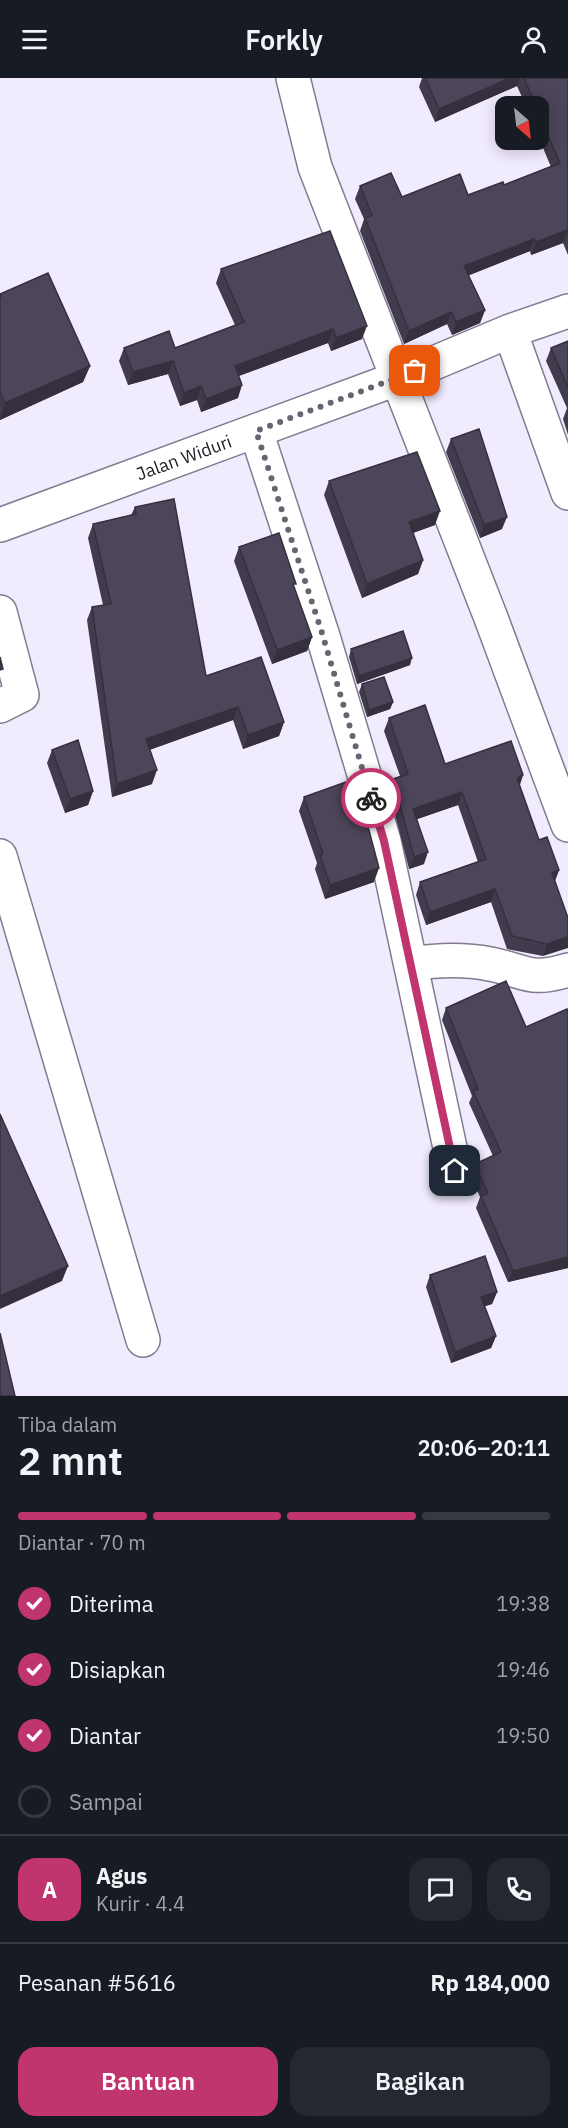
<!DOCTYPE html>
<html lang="id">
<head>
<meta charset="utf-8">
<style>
  :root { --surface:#171b24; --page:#242831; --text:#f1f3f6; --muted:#9ea1a6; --line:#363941; --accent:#c0356d }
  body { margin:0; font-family:"IBM Plex Sans",sans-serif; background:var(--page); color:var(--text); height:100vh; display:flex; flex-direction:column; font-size:22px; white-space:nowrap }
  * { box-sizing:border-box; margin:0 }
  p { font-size:20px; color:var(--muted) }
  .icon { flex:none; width:33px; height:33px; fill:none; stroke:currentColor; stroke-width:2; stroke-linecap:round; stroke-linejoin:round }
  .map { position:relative; height:1318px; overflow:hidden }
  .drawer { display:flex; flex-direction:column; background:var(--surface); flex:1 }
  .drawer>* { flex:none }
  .needle { width:39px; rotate:152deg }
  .buttons { position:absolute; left:495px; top:18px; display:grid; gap:12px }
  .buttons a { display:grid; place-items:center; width:54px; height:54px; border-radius:12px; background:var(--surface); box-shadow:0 3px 15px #0003; font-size:30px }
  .pin { position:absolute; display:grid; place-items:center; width:51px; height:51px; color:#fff; margin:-26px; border-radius:12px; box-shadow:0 3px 9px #0006 }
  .courier { position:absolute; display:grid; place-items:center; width:60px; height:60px; margin:-30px; border:4px solid #c0356d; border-radius:50%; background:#fff; color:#222; box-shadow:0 2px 8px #0007 }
  .head em { font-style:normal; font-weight:600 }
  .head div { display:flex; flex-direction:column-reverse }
  .head { display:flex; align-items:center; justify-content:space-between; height:102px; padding:0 18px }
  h1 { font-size:39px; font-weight:600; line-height:45px }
  .bar { display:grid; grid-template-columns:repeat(4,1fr); gap:9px 6px; align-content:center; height:72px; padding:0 18px }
  .bar i { height:8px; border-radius:4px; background:var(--line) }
  .bar .selected { background:var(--accent) }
  .bar p { grid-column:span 4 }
  .line { display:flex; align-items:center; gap:15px; padding:0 18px; border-top:2px solid var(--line) }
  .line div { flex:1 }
  .round { display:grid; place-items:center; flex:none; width:63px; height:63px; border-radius:18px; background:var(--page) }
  ol { padding:0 18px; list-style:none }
  li { display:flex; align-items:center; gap:18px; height:66px }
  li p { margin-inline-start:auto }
  li .icon { padding:6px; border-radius:50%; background:var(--accent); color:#fff; stroke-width:4 }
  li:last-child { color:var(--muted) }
  li i { width:33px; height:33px; border:3px solid var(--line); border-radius:50% }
  .primary-button { display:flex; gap:12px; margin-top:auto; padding:12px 18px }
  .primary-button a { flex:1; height:69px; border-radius:18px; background:var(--accent); color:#fff; font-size:24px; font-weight:600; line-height:69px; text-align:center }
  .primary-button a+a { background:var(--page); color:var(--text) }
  header { display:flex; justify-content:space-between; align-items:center; height:78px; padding:0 18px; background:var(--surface); font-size:27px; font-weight:600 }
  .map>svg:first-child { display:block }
</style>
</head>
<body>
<header><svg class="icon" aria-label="menu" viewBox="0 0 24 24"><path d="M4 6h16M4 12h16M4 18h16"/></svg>Forkly<svg class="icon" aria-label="person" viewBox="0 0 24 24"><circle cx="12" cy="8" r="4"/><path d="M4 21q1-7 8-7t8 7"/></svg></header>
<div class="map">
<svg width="568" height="1318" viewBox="0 0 568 1318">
  <rect width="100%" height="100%" fill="#f1ebfe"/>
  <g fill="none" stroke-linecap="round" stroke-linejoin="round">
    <defs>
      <path id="minor" d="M293,0L315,89L491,540L568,747
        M510,253L568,415
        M256,353L322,555L384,763L455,1093
        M0,447L396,301L510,253L568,233
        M0,534L22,617L0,628
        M0,778L143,1262
        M411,886C437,882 464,881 490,886C527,893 528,904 568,892"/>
    </defs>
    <use href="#minor" stroke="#827b90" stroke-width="36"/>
    <use href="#minor" stroke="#fff" stroke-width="33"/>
  </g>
  <path fill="#423b4d" d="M422,0H568V177L563,165L531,177L530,173L468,197L485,232L480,245L452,257L447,246L404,266L360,153L364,141L355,121L360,108L402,119L468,117L504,107L551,89L538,58V28H526L517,8L435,44L419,9Z
    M221,191L362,261L331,273L328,265L239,298L238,320L201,334L197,322L180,328L168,296L128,307L119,283L124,270H175L235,247L216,205Z
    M0,216L90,288L83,304L0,342Z
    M568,263V357L563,341L567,330L546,283L551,270Z
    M451,361L502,451L480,460L446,374Z
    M329,403L435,447L413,455L423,482L418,496L362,520L324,417Z
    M135,429L206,598L284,644L279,658L243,671L233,642L149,672L152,706L112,719L87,542L92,529L103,527L88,460L93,446L131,437Z
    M239,469L294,509L312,559L307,573L272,586L234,483Z
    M351,571L410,587L357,606L349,579Z
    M362,606L393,624L390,631L367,639L359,614Z
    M389,640L445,686L523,697L519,708L539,762L559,792L555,803L568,840L543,878L507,871L491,824L426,847L416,817L420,804L478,784L458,727L417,741L424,786L409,791L389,713L393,701L400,698L384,653Z
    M52,672L93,713L88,727L65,735L47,685Z
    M304,719L374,804L325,821L315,791L317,785L299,733Z
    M446,930L568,1190L508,1204L476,1130L480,1119L472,1101L477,1085L493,1078L469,1025L472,1018L442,942Z
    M430,1197L497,1214L492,1226L484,1228L496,1258L491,1270L451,1285L426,1209Z"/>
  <path fill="#36303e" d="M510,0H520L517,8L435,44L439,31Z
    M568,152L563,165L531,177L536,164Z
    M534,161L530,173L460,201L464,188Z
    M485,232L480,245L452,257L456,244Z
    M451,234L447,246L404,266L409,253Z
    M367,248L362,261L331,273L336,260Z
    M333,251L328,265L230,301L235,288Z
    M173,283L168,296L128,307L133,294Z
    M90,288L83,304L0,342L5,325Z
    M242,307L238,320L201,334L206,321Z
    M201,308L197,322L180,328L184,315Z
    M440,433L435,447L404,458L409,444Z
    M507,439L502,451L480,460L484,447Z
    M423,482L418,496L362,520L367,506Z
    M312,559L307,573L272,586L277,572Z
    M412,580L410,587L357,606L359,598Z
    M393,624L390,631L367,639L369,632Z
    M238,629L233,642L141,675L146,661Z
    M284,644L279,658L243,671L248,657Z
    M157,692L152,706L112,719L117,706Z
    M523,697L519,710L517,700Z
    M93,713L88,727L65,735L70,721Z
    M462,714L458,727L409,744L413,731Z
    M428,774L424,786L409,791L414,779Z
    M379,790L374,804L325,821L330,807Z
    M559,792L554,805L552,795Z
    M495,811L491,824L426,847L430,834Z
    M568,859V870L543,878L547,866Z
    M568,1179V1190L508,1204L513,1193Z
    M68,1188L62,1203L0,1231V1218Z
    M497,1214L492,1226L477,1231L481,1219Z
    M496,1258L491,1270L451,1285L455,1274Z"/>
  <path fill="#4d4559" stroke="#36303e" stroke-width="1.5" d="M425,0H510L439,31Z
    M524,0H568V152L536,164L534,161L464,188L485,232L456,244L451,234L409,253L365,140L372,137L360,108L391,95L402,119L460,96L468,117L503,104L504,107L560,85L538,35V28H536Z
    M330,153L367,248L336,260L333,251L235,288L242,307L206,321L201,308L184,315L173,283L133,294L124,270L169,253L175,270L244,244L221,191Z
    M48,195L90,288L5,325L0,314V220L1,219L0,216Z
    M568,263V310L551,270Z
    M479,351L507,439L484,447L451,361Z
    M417,374L440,433L409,444L423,482L367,506L329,403Z
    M174,421L206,598L261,579L284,644L248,657L238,629L146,661L157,692L117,706L92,529L111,526L93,446L136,436L135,429Z
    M279,455L296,506H293L312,559L277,572L239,469Z
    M403,553L412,580L359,598L351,571Z
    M0,579L3,591L0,592Z
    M384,599L393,624L369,632L362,606Z
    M425,627L445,686L511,663L523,697L517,700L539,762L547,759L559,792L552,795L568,840V859L547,866L512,858L495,811L430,834L420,804L486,781L462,714L413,731L428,774L414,779L393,701L408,696L389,640Z
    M78,662L93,713L70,721L52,672Z
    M346,704L349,714L358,711L379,790L330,807L320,777L323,776L304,719Z
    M506,903L526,949L567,931L568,933V1179L513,1193L481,1118L488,1115L476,1089L477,1085L501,1074L473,1013L478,1011L446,930Z
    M0,1036L68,1188L0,1218Z
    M485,1178L497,1214L481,1219L496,1258L455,1274L430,1197Z
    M0,1255L15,1318H0Z"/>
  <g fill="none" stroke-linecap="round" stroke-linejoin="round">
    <path stroke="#696471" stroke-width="6" stroke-dasharray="0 10.8" d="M371,720L322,555L256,353L415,293"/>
    <path stroke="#c0356d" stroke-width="8" d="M371,720L384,763L455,1093"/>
  </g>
  <g text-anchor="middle" stroke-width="6" stroke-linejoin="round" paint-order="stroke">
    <g font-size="18" fill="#201c25" stroke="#fff">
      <text transform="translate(184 380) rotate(-20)" y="6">Jalan Widuri</text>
    </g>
  </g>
</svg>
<div class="buttons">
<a><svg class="needle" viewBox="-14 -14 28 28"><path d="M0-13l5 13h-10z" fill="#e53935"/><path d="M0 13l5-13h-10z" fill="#9ea1a6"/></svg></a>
</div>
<div class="pin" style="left:415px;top:293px;background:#ea580c"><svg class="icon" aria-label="bag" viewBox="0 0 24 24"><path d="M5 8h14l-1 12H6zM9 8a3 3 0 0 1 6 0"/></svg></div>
<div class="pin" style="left:455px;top:1093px;background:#1f2937"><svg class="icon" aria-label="home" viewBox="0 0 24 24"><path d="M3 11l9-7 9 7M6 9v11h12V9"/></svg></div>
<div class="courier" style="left:371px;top:720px"><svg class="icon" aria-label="bike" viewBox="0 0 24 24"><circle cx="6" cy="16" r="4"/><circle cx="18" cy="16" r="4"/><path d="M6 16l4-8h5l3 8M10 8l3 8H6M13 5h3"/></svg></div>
</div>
<section class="drawer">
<div class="head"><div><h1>2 mnt</h1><p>Tiba dalam</p></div><em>20:06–20:11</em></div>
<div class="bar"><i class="selected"></i><i class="selected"></i><i class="selected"></i><i></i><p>Diantar · 70 m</p></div>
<ol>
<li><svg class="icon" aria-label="check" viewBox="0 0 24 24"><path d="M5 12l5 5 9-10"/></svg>Diterima<p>19:38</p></li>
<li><svg class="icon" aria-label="check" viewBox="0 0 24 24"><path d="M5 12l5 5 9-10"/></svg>Disiapkan<p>19:46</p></li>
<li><svg class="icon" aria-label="check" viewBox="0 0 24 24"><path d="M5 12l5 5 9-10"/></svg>Diantar<p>19:50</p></li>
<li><i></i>Sampai</li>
</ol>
<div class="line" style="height:108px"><b class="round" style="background:var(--accent);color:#fff">A</b><div><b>Agus</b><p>Kurir · 4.4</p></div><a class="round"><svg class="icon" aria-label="chat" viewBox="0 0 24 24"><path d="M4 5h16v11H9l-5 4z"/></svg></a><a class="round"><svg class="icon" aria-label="phone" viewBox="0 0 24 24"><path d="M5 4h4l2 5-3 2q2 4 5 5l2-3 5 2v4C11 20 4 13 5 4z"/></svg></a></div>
<div class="line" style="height:78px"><div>Pesanan #5616</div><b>Rp 184,000</b></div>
<div class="primary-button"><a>Bantuan</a><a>Bagikan</a></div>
</section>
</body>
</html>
